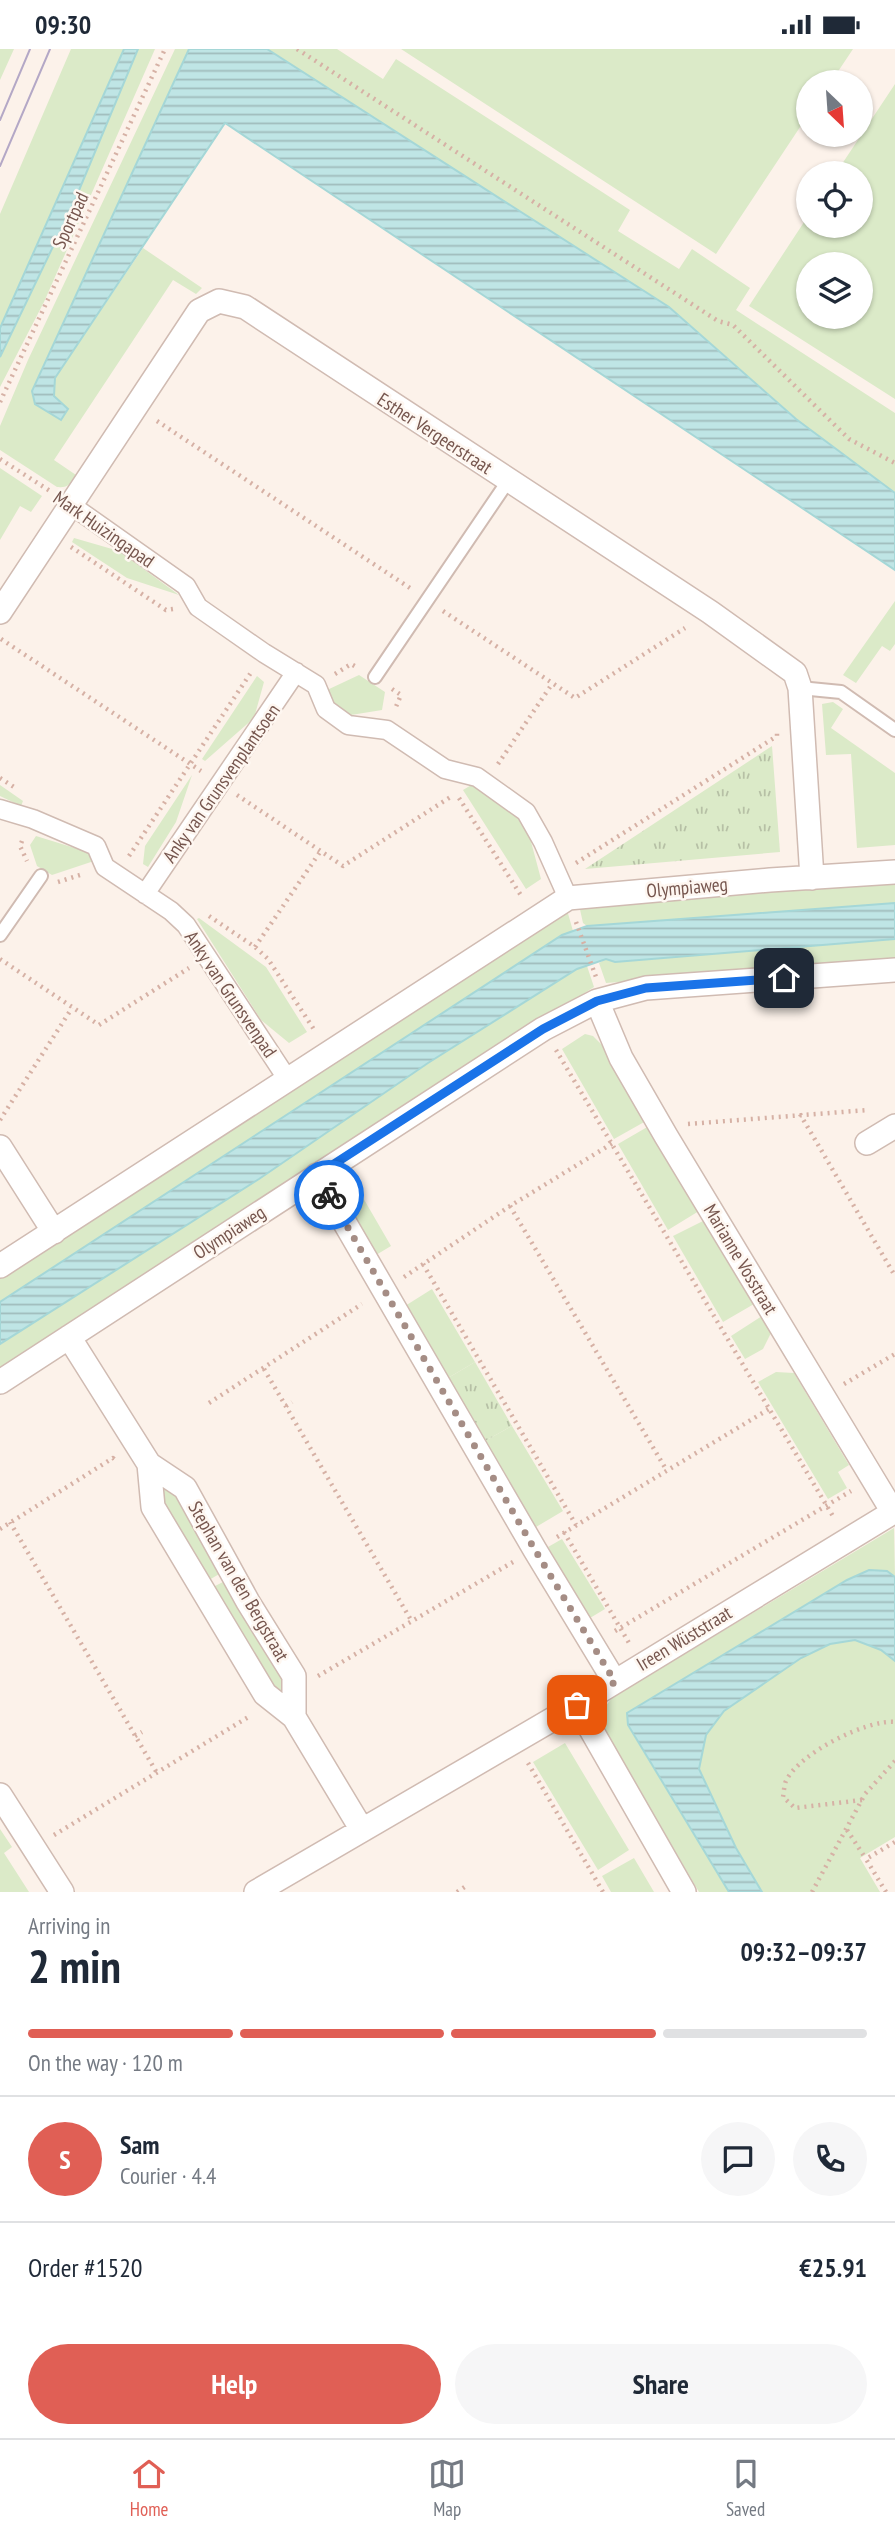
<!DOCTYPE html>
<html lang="en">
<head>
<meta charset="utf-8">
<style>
  :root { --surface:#fff; --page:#f6f6f7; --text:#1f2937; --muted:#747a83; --line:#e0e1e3; --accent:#e05f55 }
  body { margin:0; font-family:"PT Sans Narrow",sans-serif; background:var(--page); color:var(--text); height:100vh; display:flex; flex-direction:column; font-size:26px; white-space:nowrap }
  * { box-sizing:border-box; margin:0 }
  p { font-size:23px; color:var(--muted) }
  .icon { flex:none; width:38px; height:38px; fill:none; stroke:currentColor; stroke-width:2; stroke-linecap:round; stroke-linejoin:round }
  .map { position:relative; height:1843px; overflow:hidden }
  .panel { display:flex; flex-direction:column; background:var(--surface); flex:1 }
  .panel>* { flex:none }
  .needle { width:46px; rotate:155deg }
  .buttons { position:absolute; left:796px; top:21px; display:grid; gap:14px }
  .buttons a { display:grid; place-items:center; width:77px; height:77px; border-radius:50%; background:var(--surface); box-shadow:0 2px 5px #0004; font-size:35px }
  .pin { position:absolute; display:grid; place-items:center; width:60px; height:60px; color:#fff; margin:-30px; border-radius:14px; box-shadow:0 4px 10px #0006 }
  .courier { position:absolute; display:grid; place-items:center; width:70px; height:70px; margin:-35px; border:5px solid #1a73e8; border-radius:50%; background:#fff; color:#222; box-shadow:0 2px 9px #0007 }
  .headline em { font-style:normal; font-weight:600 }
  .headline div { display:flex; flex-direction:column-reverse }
  .headline { display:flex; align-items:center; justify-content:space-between; height:119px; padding:0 28px }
  h1 { font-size:46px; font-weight:600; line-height:52px }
  .bar { display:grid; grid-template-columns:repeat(4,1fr); gap:10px 7px; align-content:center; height:84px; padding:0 28px }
  .bar i { height:9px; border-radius:5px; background:var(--line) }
  .bar .current { background:var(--accent) }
  .bar p { grid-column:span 4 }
  .line { display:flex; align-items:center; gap:18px; padding:0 28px; border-top:2px solid var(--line) }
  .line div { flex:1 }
  .round { display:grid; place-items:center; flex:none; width:74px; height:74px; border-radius:37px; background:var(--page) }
  .cta { display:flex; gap:14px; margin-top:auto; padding:14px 28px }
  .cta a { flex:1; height:80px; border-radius:42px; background:var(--accent); color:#fff; font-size:28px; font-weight:600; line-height:80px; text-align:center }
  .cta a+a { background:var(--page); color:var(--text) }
  .status { display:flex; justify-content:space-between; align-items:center; height:49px; padding:0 35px; background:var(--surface); direction:ltr }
  .status svg { height:19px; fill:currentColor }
  .dock { display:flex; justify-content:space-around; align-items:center; height:98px; border-top:2px solid var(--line); background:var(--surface); font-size:19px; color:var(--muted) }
  .dock a { display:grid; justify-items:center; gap:4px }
  .dock .current { color:var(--accent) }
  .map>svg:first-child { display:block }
</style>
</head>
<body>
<div class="status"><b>09:30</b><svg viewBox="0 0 49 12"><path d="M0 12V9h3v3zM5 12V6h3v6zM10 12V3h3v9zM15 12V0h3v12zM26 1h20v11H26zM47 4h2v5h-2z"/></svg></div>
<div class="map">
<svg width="895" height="1843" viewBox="0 0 895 1843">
  <defs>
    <pattern id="park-tufts" width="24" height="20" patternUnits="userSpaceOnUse" patternTransform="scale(1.75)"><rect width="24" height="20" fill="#dbeac8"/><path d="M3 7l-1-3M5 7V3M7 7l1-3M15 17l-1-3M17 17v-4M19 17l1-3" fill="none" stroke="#b6c0a5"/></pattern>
    <pattern id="water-rules" width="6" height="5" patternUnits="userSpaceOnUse" patternTransform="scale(1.75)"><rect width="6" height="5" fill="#bfe5e5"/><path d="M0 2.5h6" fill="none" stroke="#a0bcbc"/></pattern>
  </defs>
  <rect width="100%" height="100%" fill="#fcf2ea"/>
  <path fill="#dbeac8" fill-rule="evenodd" d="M0,0H14L0,31Z
    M71,0H124L0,279V165Z
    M138,0H155L44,253L0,338V308L72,158Z
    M175,0H189L32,342L35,355L67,360L54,347L55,329L143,199L202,239L196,245L173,231L54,411L76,426C71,435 68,439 57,438L0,401V377L28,311Z
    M267,0H337L383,30L396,10L630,161L618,182L679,220L692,200L750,239L736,261L895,364V444L796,370L669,258Z
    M401,0H853L831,33H808V66L716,205Z
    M895,35V350L749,257L808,167V177H861V124H836ZM808,215H861V268H808Z
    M0,419L42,447L31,463L20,457L0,491Z
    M74,489L119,502L179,546L127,529L72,493Z
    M895,552V595L890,602L882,597L856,634L843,626Z
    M359,626L385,643L382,661L351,666L332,653L327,641Z
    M257,627L264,633L254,669L205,712L202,710Z
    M833,653L843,660L831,679L895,724V796L857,799L851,705L826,706L822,655Z
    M192,726L176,773L148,818L143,815L145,797Z
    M473,735L519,769L530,789L541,830L526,840L463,741Z
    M0,736L23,752L21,757L0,747Z
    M36,787L91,804L94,812L52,826L37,817L30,796Z
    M895,832V854L587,877L583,874L579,856Z
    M567,861L573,882L562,886L0,1253V1228Z
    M199,869L266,918L307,983L289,994L261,971L197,870Z
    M895,890V911L606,934L599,914L606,910L615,913Z
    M587,917L594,938L0,1320V1295L259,1130L428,1014L577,920Z
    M585,985L593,987L602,996L646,1072L614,1090L562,1000Z
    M649,1077L699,1162L668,1181L618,1095Z
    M362,1147L391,1197L376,1206L347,1157Z
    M705,1171L754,1255L723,1273L673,1187Z
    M432,1240L475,1313L448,1329L405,1257Z
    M762,1267L771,1284L763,1300L745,1310L731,1287Z
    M776,1323L794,1324L849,1416L838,1423L847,1439L828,1450L758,1333Z
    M512,1377L563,1462L536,1478L485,1392Z
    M160,1434L172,1442L221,1524L209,1531L158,1447Z
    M894,1479L895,1528C879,1515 864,1523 847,1531L627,1664L628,1677L729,1843H699L602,1678C601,1664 604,1658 613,1648Z
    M562,1490L605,1560L590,1569L548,1498Z
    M225,1532L285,1634V1644L281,1646L270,1636L213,1538Z
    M855,1590L881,1601L895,1612V1788L860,1809L880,1843H762L736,1799L699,1720L706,1686L724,1662L801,1609L830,1595Z
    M565,1694L629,1801L598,1821L533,1713Z
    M0,1780L12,1798L4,1804L29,1843H0Z
    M634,1809L654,1843H611L602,1827Z"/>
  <path fill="url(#park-tufts)" d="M772,697L780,803L585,820Z
    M475,1313L512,1377L485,1392L448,1329Z"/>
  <path fill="url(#water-rules)" stroke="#a5d7d7" stroke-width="2" d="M124,0H138L72,158L0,308V279Z
    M189,0H267L669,258L796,370L895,444V521L225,74L55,329L54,347L68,360L61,371L35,355L32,342Z
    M895,854V890L615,913L606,910L577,920L428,1014L259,1130L0,1295V1253L562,886L587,877Z
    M869,1521L887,1522L895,1528V1612L881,1601L855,1591L830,1595L801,1609L724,1662L706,1686L699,1720L736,1799L762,1843H729L628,1676L627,1664L847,1531Z"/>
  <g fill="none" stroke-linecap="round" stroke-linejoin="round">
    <defs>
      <path id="service" d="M375,628L508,432
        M800,639L841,643L895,681
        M0,886L41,827"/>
      <path id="pedestrian" d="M71,456L186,537L198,558L264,604L316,636L326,660L348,676L387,681L445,720L477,728L526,763L543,793L568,849
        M0,760L33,770L96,797L105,818L171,862L186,876L288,1031
        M145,845L296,623"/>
      <path id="minor" d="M0,563L199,262L219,252L245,258L710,563L795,624L800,639L812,829
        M597,952L621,1009L666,1087L893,1463
        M867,1094L895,1077
        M0,1098L54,1183
        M317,1126L535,1501L615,1633
        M0,1217L568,849L770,831L895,823
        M69,1288L149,1415L185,1439L248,1553L294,1627V1668
        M0,1333L543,980L597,952L646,939L895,921
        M149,1415L153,1458L265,1645L294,1668L362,1781
        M577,1656L684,1843
        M0,1746L62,1843
        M256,1843L577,1656L895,1462"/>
    </defs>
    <use href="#service" stroke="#d0bbb2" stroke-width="16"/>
    <use href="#pedestrian" stroke="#d0bbb2" stroke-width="21"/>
    <use href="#minor" stroke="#d0bbb2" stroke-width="26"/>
    <path stroke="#d6b1a5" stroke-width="4.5" stroke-dasharray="2 5" stroke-linecap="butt" d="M297,0L718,272L733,276L849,390L895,414
      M0,353L165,0
      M157,372L410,539
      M0,410L50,442
      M71,498L166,561L173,560
      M443,562L575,649L685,579
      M1,590L201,722
      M335,625L351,615L358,619
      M392,640L401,646L395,660
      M498,715L552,635
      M0,729L14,738
      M237,746L343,817L452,747
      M459,749L522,848
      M22,792L20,797L27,812
      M129,807L252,622
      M576,814L777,687V684
      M58,833L83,825
      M209,867L255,898L268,910L315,982
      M576,873L596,928
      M255,898L320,803
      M0,910L99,976L189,919
      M556,1001L834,1469
      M800,1065L895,1227
      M0,1071L72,959
      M688,1075L868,1061
      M510,1157L667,1422
      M423,1215L576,1476
      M404,1228L510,1157L613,1094
      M264,1320L411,1571
      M844,1335L895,1305
      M209,1354L362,1255
      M286,1357L292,1353
      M10,1473L157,1724
      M0,1480L113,1409L116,1412
      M564,1483L629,1594
      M557,1488L769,1360
      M615,1582L851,1442
      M318,1627L513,1513
      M135,1687L142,1683
      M528,1714L603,1843
      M862,1751L795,1759L783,1748C784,1743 784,1736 786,1732C798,1705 867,1670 895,1673
      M847,1781L866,1810
      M54,1786L250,1667
      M457,1843L466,1837
      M812,1843L865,1745L895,1712
      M886,1843L866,1810L895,1793"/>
    <use href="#service" stroke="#fff" stroke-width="12"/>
    <use href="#pedestrian" stroke="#fff" stroke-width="18"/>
    <use href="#minor" stroke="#fff" stroke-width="23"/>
    <path stroke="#b4a8c6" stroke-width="2" d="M0,71L30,0
      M0,117L50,0"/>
  </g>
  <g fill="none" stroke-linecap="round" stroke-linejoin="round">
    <path stroke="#a58d85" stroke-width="7" stroke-dasharray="0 12.6" d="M329,1146L535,1501L615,1633L577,1656"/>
    <path stroke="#1a73e8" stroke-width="9" d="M329,1146L317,1126L543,980L597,952L646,939L784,929"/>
  </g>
  <g text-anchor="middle" stroke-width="5" stroke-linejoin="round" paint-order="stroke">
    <g font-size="19" fill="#76564e" stroke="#fef7f1">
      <text transform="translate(70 171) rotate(-65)" y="7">Sportpad</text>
      <text transform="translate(435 384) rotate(33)" y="7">Esther Vergeerstraat</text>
      <text transform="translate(104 480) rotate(35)" y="7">Mark Huizingapad</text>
      <text transform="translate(221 734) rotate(-55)" y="7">Anky van Grunsvenplantsoen</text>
      <text transform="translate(687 838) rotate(-5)" y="7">Olympiaweg</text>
      <text transform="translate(231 945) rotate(56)" y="7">Anky van Grunsvenpad</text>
      <text transform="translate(229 1183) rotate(-33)" y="7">Olympiaweg</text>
      <text transform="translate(741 1210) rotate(59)" y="7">Marianne Vosstraat</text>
      <text transform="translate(239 1532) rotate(60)" y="7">Stephan van den Bergstraat</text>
      <text transform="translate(684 1589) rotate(-31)" y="7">Ireen Wüststraat</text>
    </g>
  </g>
</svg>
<div class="buttons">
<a><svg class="needle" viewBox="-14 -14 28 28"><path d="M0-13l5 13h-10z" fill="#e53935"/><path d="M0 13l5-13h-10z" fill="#747a83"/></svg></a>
<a><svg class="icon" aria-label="locate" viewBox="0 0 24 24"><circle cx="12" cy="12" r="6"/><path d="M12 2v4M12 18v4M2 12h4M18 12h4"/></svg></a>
<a><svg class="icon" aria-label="layers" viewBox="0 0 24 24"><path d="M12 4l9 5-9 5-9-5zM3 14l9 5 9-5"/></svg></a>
</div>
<div class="pin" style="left:577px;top:1656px;background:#ea580c"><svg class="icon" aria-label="bag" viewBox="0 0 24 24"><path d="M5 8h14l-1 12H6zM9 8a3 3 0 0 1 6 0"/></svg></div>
<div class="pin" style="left:784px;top:929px;background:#1f2937"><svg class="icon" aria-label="home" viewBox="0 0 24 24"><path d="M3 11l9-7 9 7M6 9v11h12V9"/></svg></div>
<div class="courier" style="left:329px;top:1146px"><svg class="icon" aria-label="bike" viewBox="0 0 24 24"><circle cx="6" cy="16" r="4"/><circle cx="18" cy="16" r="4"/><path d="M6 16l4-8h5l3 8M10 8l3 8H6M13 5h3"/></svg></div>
</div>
<section class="panel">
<div class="headline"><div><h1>2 min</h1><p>Arriving in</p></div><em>09:32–09:37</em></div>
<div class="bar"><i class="current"></i><i class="current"></i><i class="current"></i><i></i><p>On the way · 120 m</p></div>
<div class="line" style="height:126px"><b class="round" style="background:var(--accent);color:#fff">S</b><div><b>Sam</b><p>Courier · 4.4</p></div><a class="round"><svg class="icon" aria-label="chat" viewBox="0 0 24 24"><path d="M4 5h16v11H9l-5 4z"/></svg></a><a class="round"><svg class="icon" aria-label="phone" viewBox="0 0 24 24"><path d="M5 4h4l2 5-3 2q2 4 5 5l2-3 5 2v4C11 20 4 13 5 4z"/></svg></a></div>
<div class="line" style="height:91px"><div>Order #1520</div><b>€25.91</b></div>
<div class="cta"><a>Help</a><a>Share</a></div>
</section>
<nav class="dock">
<a class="current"><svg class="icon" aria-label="home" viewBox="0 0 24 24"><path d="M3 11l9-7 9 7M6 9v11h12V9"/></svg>Home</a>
<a><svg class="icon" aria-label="map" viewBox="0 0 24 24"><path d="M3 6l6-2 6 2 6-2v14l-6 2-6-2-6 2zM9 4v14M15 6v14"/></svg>Map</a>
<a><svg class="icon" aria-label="saved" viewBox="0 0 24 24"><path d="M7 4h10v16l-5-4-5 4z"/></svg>Saved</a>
</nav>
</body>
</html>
